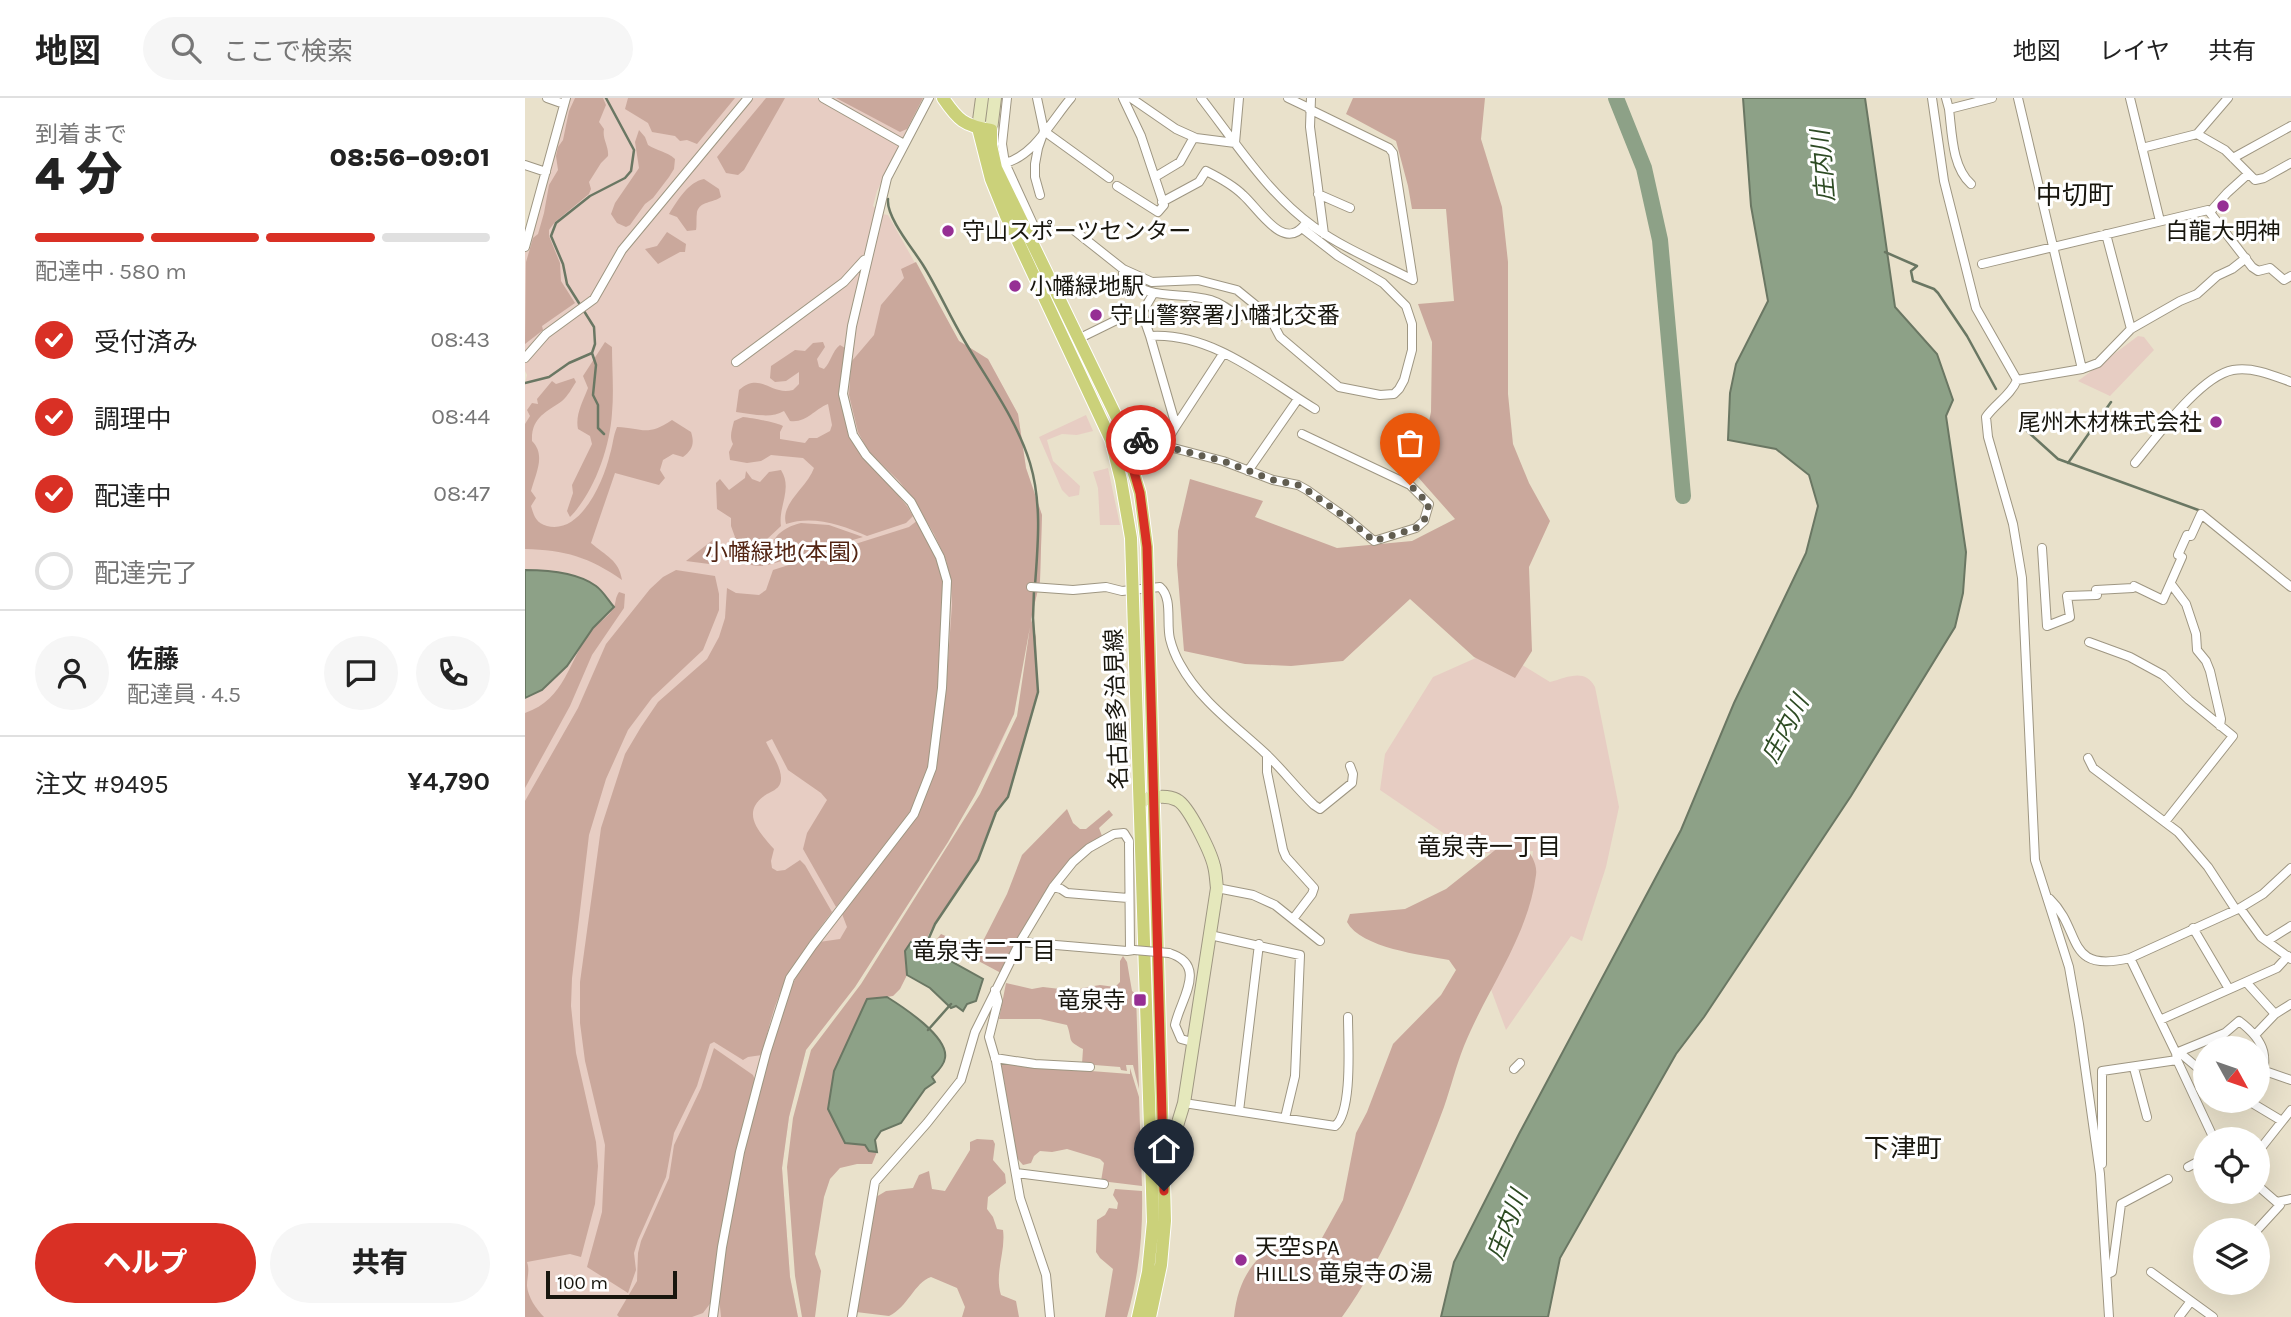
<!DOCTYPE html>
<html lang="ja">
<head>
<meta charset="utf-8">
<style>
  :root { --surface:#fff; --page:#f6f6f6; --text:#222; --muted:#767676; --line:#e0e0e0; --accent:#d93025 }
  body { margin:0; font-family:Karla,"Noto Sans JP",sans-serif; background:var(--page); color:var(--text); height:100vh; display:flex; flex-direction:column; font-size:26px; white-space:nowrap }
  * { box-sizing:border-box; margin:0 }
  p { font-size:23px; color:var(--muted) }
  .icon { flex:none; width:38px; height:38px; fill:none; stroke:currentColor; stroke-width:2; stroke-linecap:round; stroke-linejoin:round }
  .map { position:relative; flex:1; overflow:hidden }
  .side { display:flex; flex-direction:column; background:var(--surface); width:525px }
  .side>* { flex:none }
  .needle { width:46px; rotate:130deg }
  .controls { position:absolute; left:1668px; top:938px; display:grid; gap:14px }
  .controls a { display:grid; place-items:center; width:77px; height:77px; border-radius:50%; background:var(--surface); box-shadow:0 7px 28px #0002; font-size:35px }
  .scale { position:absolute; left:21px; bottom:18px; width:131px; box-sizing:border-box; padding-left:7px; border:4px solid #18160e; border-top:0; font-size:19px; line-height:24px; white-space:nowrap; color:#18160e; -webkit-text-stroke:5px #fff; paint-order:stroke }
  .pin { position:absolute; display:grid; place-items:center; width:60px; height:60px; color:#fff; margin:-72px -30px; border-radius:50% 50% 50% 0; rotate:-45deg; box-shadow:0 0 7px #0007 }
  .pin .icon { rotate:45deg }
  .courier { position:absolute; display:grid; place-items:center; width:70px; height:70px; margin:-35px; border:5px solid #d93025; border-radius:50%; background:#fff; color:#222; box-shadow:0 2px 9px #0007 }
  .overview em { font-style:normal; font-weight:800 }
  .overview div { display:flex; flex-direction:column-reverse }
  .overview { display:flex; align-items:center; justify-content:space-between; height:119px; padding:0 35px }
  h1 { font-size:46px; font-weight:800; line-height:52px }
  .bar { display:grid; grid-template-columns:repeat(4,1fr); gap:10px 7px; align-content:center; height:84px; padding:0 35px }
  .bar i { height:9px; border-radius:5px; background:var(--line) }
  .bar .active { background:var(--accent) }
  .bar p { grid-column:span 4 }
  .line { display:flex; align-items:center; gap:18px; padding:0 35px; border-top:2px solid var(--line) }
  .line div { flex:1 }
  .round { display:grid; place-items:center; flex:none; width:74px; height:74px; border-radius:37px; background:var(--page) }
  ol { padding:0 35px; list-style:none }
  li { display:flex; align-items:center; gap:21px; height:77px }
  li p { margin-inline-start:auto }
  li .icon { padding:7px; border-radius:50%; background:var(--accent); color:#fff; stroke-width:4 }
  li:last-child { color:var(--muted) }
  li i { width:38px; height:38px; border:4px solid var(--line); border-radius:50% }
  .primary-button { display:flex; gap:14px; margin-top:auto; padding:14px 35px }
  .primary-button a { flex:1; height:80px; border-radius:42px; background:var(--accent); color:#fff; font-size:28px; font-weight:800; line-height:80px; text-align:center }
  .primary-button a+a { background:var(--page); color:var(--text) }
  header { display:flex; align-items:center; gap:42px; box-sizing:border-box; height:98px; padding:0 35px; background:var(--surface); border-bottom:2px solid var(--line) }
  header strong { font-size:33px }
  nav { display:flex; gap:38px; margin-inline-start:auto; font-size:24px }
  .search { width:490px; height:63px; background:var(--page); display:flex; align-items:center; gap:18px; box-sizing:border-box; padding:0 24px; border-radius:38px; color:var(--muted); font-size:26px }
  main { display:flex; flex:1; min-height:0 }
  .map>svg:first-child { display:block }
</style>
</head>
<body>
<header>
<strong>地図</strong>
<div class="search"><svg class="icon" aria-label="search" viewBox="0 0 24 24"><circle cx="10" cy="10" r="6"/><path d="M15 15l6 6"/></svg>ここで検索</div>
<nav><a>地図</a><a>レイヤ</a><a>共有</a></nav>
</header>
<main>
<section class="side">
<div class="overview"><div><h1>4 分</h1><p>到着まで</p></div><em>08:56–09:01</em></div>
<div class="bar"><i class="active"></i><i class="active"></i><i class="active"></i><i></i><p>配達中 · 580 m</p></div>
<ol>
<li><svg class="icon" aria-label="check" viewBox="0 0 24 24"><path d="M5 12l5 5 9-10"/></svg>受付済み<p>08:43</p></li>
<li><svg class="icon" aria-label="check" viewBox="0 0 24 24"><path d="M5 12l5 5 9-10"/></svg>調理中<p>08:44</p></li>
<li><svg class="icon" aria-label="check" viewBox="0 0 24 24"><path d="M5 12l5 5 9-10"/></svg>配達中<p>08:47</p></li>
<li><i></i>配達完了</li>
</ol>
<div class="line" style="height:126px"><a class="round"><svg class="icon" aria-label="person" viewBox="0 0 24 24"><circle cx="12" cy="8" r="4"/><path d="M4 21q1-7 8-7t8 7"/></svg></a><div><b>佐藤</b><p>配達員 · 4.5</p></div><a class="round"><svg class="icon" aria-label="chat" viewBox="0 0 24 24"><path d="M4 5h16v11H9l-5 4z"/></svg></a><a class="round"><svg class="icon" aria-label="phone" viewBox="0 0 24 24"><path d="M5 4h4l2 5-3 2q2 4 5 5l2-3 5 2v4C11 20 4 13 5 4z"/></svg></a></div>
<div class="line" style="height:91px"><div>注文 #9495</div><b>¥4,790</b></div>
<div class="primary-button"><a>ヘルプ</a><a>共有</a></div>
</section>
<div class="map">
<svg width="1766" height="1219" viewBox="0 0 1766 1219">
  <rect width="100%" height="100%" fill="#e9e1cb"/>
  <path fill="#e7cdc3" d="M42,0H398L352,93L348,108L357,116L363,117L434,243L463,261L493,316L501,370L517,417L515,483L500,547L489,616L469,661L423,744L330,889L281,952L264,1019L257,1070L265,1179L273,1219H0V285L2,277L0,273V153Z
    M1613,238L1619,239L1629,252L1585,298L1553,283Z
    M561,317L568,333L552,337L537,336L522,342L528,363L555,388L554,397L544,399L537,392L514,339Z
    M583,370L595,427H575L573,390L568,374Z
    M971,551L1025,584C1043,579 1060,570 1070,589L1094,709L1081,769L1057,843L1046,838L981,932L964,886L1004,789L1008,753L949,756L855,692L860,656L908,579Z"/>
  <path fill="#caa89c" d="M50,0H78L81,7L74,24L79,31C77,41 84,48 83,58L76,65L64,84L66,91L64,96L30,124L24,132V138L35,165L36,183L50,205L17,228L18,232L0,246L1,164L8,140L13,136L19,115L24,87L33,72L31,58L33,49L38,42L44,13Z
    M103,0H210L172,46L162,42L155,43L150,38L127,34L123,25L100,11Z
    M241,0H260L219,72L213,77L201,75L192,59Z
    M311,0H398L382,31L375,34Z
    M828,0H960L956,41L977,109L983,164V296L988,346L1004,385L1025,423L1004,469L1007,553L990,580L949,559L885,501L818,563L766,568L720,566L659,553L652,467L653,433L665,381L738,403L730,419L812,450L887,443L930,421L892,378L906,314L907,244L893,206L929,203L921,111H887L883,88L871,43L821,16Z
    M114,32L120,39L123,47C132,53 141,53 150,61L149,71L144,79L128,100L120,106L105,127L101,129L92,125L86,116L90,105L114,70L110,44Z
    M179,81L194,91L196,99C188,105 175,103 172,114C171,120 172,127 171,132L162,133L152,119L144,116C153,102 163,84 179,81Z
    M142,134L161,146L160,154H155L133,166L120,151L132,148Z
    M391,164L434,243L463,261L493,316L501,370L517,417L515,483L506,521L511,539L512,595L483,699L470,714L452,762L409,826L398,848L391,845L380,861L382,877L375,891L368,898L342,902L341,1047L344,1053L352,1054L347,1066H332L315,1070L305,1081L299,1099L290,1156L296,1173L290,1219H277L270,1178L262,1069L268,1020L286,952L336,886L455,696L492,618L505,529L489,616L450,697L423,744L330,889L281,952L264,1019L257,1070L265,1179L273,1219H196L194,1199L201,1148L219,1055L245,956L265,892L276,869L294,844L315,841L322,829L317,816L393,716L410,673L421,590L427,507L426,483L421,462L409,436L390,404L374,383L343,353L333,334L324,297L326,264L349,237L356,207L379,180L376,171Z
    M80,244L87,249C87,270 89,293 87,315C85,349 69,395 45,419L42,413L48,395L47,387L67,346L65,338L53,331C50,317 58,303 63,290L58,278Z
    M298,244L300,249L292,261L294,269L299,271C306,264 307,253 315,247L320,250L316,285L325,339L382,408L388,418L381,425L342,438C317,427 288,417 261,426C255,405 282,390 289,370L278,360L246,357L236,363L222,365L205,362L204,354L208,346C204,338 207,332 209,323L218,319C228,320 249,324 258,328L255,334V341L280,345L284,340H292L305,333L307,327L303,306C288,312 282,325 265,323L259,313C246,321 227,316 211,314L214,292C236,273 245,298 268,292L274,286V274L261,283L250,284L245,280L246,268L270,252L280,253L288,245Z
    M49,280L51,284C47,290 43,298 37,303C22,314 6,319 7,343C21,357 11,375 6,393L11,400L6,408C9,418 11,425 22,428C56,437 79,382 85,356C88,347 88,338 92,329C117,330 122,339 147,322L166,334C170,346 167,352 158,359L148,356L138,362L135,372L140,380L134,387L90,375L66,445C81,458 94,462 97,482C64,459 40,452 0,451V326L5,318L2,312L7,305L13,306L12,301L27,283L31,286Z
    M256,372C268,391 253,408 256,428L239,444L241,454L238,468C224,468 210,464 205,450L210,439L206,428V420L192,411L191,385L195,381L204,392L220,380L221,373L227,381L235,384L244,374Z
    M393,422L412,460L418,483L413,587L403,671L386,712L372,732L311,809L278,751L282,735L302,702L296,695L263,672L247,641L241,644C246,655 260,674 255,686C253,691 246,694 242,696C214,714 234,734 249,751L246,763L247,770L252,773L260,772L275,762L280,767L307,814C286,841 267,867 254,898C246,917 242,938 237,957L223,959L218,962L189,944L185,946L172,988L149,1035L141,1079L113,1142L109,1155L111,1172L103,1195L62,1169L77,1114L80,1047L60,963L55,925V884L76,730L100,656L116,629L133,604L182,561L194,539L200,520L202,490L211,495L234,497L241,492L248,472L384,429Z
    M276,425L304,427L338,439L243,467C242,444 254,430 276,425Z
    M189,441L192,467L161,463Z
    M151,472L190,478L194,496V512L178,552L127,600L103,632L81,681L64,737L47,880L46,908L51,955L71,1044L73,1068L70,1106L56,1159L45,1156L2,1164C5,1173 2,1179 2,1188C3,1199 11,1211 19,1219H0V703L53,610L81,546L125,491L138,479Z
    M94,494L100,496L99,510L67,557L45,608L0,690V615C41,601 43,563 66,533C72,525 85,518 89,509C91,504 90,500 94,494Z
    M542,711L548,725L555,731H561L584,712L588,717L574,730L577,738L558,750L476,875L412,841L416,836L450,851L456,847L482,796L497,757Z
    M992,742C1002,749 1013,764 1011,777C1003,839 962,891 939,948C931,968 926,989 919,1009C894,1076 859,1161 817,1219H709C713,1182 727,1161 758,1140L788,1145L792,1149L818,1102L831,1035L842,1014L868,946L916,897L931,872L924,862C897,857 836,850 822,824L825,816L880,811L921,791L974,749Z
    M598,858L602,864L607,893L611,896L614,991L608,967H601L602,973L596,972L595,969L557,966L558,951C541,942 548,943 542,927L515,921H474L481,885L507,891L518,889L552,893L557,890L575,887L590,889L595,884V863Z
    M189,950L228,977L230,982L187,1203L178,1215L167,1219H94L92,1217L112,1183L113,1155L116,1143L144,1080L149,1047L176,990Z
    M475,966L605,976V970L614,999L617,1088L576,1083L579,1065L575,1061L542,1051L527,1054L515,1053L509,1058L506,1065L498,1067L491,1059Z
    M452,1041L468,1042L470,1046L468,1062L480,1076L481,1085L463,1099L462,1111L468,1119L472,1131L478,1132C481,1154 469,1175 476,1197L491,1203L494,1219H437L440,1209L432,1190L406,1179C389,1185 383,1209 364,1218L331,1214L351,1099L361,1093L388,1090L394,1077L404,1073L407,1091L420,1093L445,1052V1044Z
    M590,1091L617,1093C618,1136 614,1178 602,1219H580L588,1171L575,1160L571,1154L572,1122L580,1117L584,1110L592,1111L593,1105L588,1097Z"/>
  <path fill="#8da187" stroke="#6a7763" stroke-width="2" d="M1218,0H1340L1370,209L1412,256L1428,302L1421,318L1441,454L1438,495L1430,529L1326,698L1179,919L1151,956L1035,1160L1023,1219H916L929,1164L994,1036L1156,732L1209,605L1281,455L1293,408L1284,377L1251,351L1203,342L1205,295L1211,266L1243,203L1226,108Z
    M0,472C22,472 52,474 71,488C78,493 83,502 89,509L68,530L42,568L17,592L0,600Z
    M386,844L402,850L458,881L451,903L442,906L438,913L431,908L426,910L405,890L382,877L380,853Z
    M362,899C378,909 424,939 420,960C419,968 412,974 407,979L410,984L400,991L376,1025L356,1033L350,1042L352,1054L344,1053L340,1047L320,1045L303,1011L309,973L342,901Z"/>
  <g fill="none" stroke-linecap="round" stroke-linejoin="round">
    <path stroke="#6a7763" stroke-width="2.5" d="M363,101C361,119 388,151 398,167C413,191 424,217 439,242C462,282 491,320 505,365C517,405 513,446 510,487
      M1360,154L1392,168L1386,173L1388,183L1409,191L1413,195L1442,238L1471,291
      M0,285L24,279L44,265L67,255
      M1502,333L1533,361L1676,413
      M79,336L73,330V307L68,297L71,267L67,255L70,246L69,229L42,186L38,166L26,138L31,125L65,98L100,80L106,73L109,52L81,0
      M1543,365L1586,304
      M400,849L410,826L453,762L471,714L483,699L513,594L508,520L509,492
      M403,932L426,906"/>
    <path stroke="#8da187" stroke-width="16" d="M1091,0L1119,70L1135,142L1158,398"/>
    <defs>
      <path id="street" d="M22,0L39,6
        M298,0L379,46
        M482,0L477,46L480,65L513,137L505,142
        M512,0L519,33L513,50L510,66V79L515,97
        M606,0L651,31L671,40L710,45
        M676,0C711,45 742,95 789,129C818,150 855,165 888,182L868,55L864,50L784,11
        M763,0L784,10
        M786,0L785,29L799,136
        M1407,0L1419,83L1451,210L1492,282C1486,297 1470,306 1461,319L1463,339L1488,426L1497,480L1510,762L1544,869L1554,926L1575,1076L1584,1219
        M1421,0L1424,11L1467,0
        M1493,0L1557,271
        M1605,0L1635,123
        M1424,11C1427,35 1427,69 1446,86
        M519,33L584,80
        M1672,36L1703,0
        M710,45L714,0
        M1617,50L1672,36L1700,52L1730,82L1739,80L1766,65
        M1708,60L1766,28
        M480,65C509,58 527,22 546,0
        M0,67L21,74
        M630,79L655,64L669,39
        M592,88L633,114L639,107L616,38L598,0
        M793,96L825,110
        M637,104L674,84L681,73C693,79 708,87 718,97C734,111 759,155 780,126
        M1685,114L1702,95L1723,76
        M550,133L598,171L627,184L673,182L712,192L744,218L755,239L814,289L855,297L869,296L874,291L879,282L887,252V226L881,208L858,185L813,158L777,130
        M1581,136L1606,231
        M0,149L41,0
        M1457,166L1683,112L1727,169L1733,173L1745,170L1759,182L1766,178
        M598,171V178C624,204 654,193 686,202C696,205 705,212 714,219
        M617,215L628,196
        M625,238L651,328L639,348
        M553,241L606,215H617L625,238C687,234 741,281 790,311
        M0,260L21,236L69,201L97,152L223,0
        M211,264L319,184L339,162
        M1492,282L1557,271L1573,265L1606,231L1655,203L1672,196L1692,178L1707,171L1721,160
        M651,328L698,256
        M595,341H614L698,363L748,382L773,387L782,392L823,421L849,443L891,430L899,423L904,406L885,387L777,336
        M1610,365C1631,340 1675,278 1708,272C1729,269 1747,277 1766,284
        M723,373L773,301
        M1517,450L1522,528L1545,519L1542,498L1572,497L1571,492L1608,490L1609,488L1638,502L1657,459L1653,457L1662,437L1666,438L1676,416L1766,489
        M1646,486L1661,506L1671,536L1672,552L1681,563L1685,573L1696,621L1695,628
        M506,489L548,492L581,489L597,493L635,489C648,500 641,525 645,541C647,549 651,559 655,566C675,603 711,628 741,656C758,672 772,691 789,707L795,711L827,685L828,676L825,668
        M1564,544L1605,559L1638,577L1664,602L1708,638L1640,724
        M742,657V674L758,752L761,759L789,790L787,796L768,821
        M1563,660L1568,670L1653,734L1683,769L1711,812
        M528,789L536,791L542,795L603,800
        M692,790L728,797L750,807L795,843
        M1525,801C1558,833 1539,876 1605,860L1715,810L1738,796L1766,770
        M1715,810L1736,839L1766,861
        M1668,830L1704,891
        M685,837L775,857L770,978L760,1020
        M1742,843L1766,828
        M495,844L602,853L609,852
        M644,855C684,867 655,902 650,927L656,941L667,944
        M1605,860L1651,955L1652,962L1689,1041
        M1721,884L1750,916
        M470,892L473,903L464,939L471,963L495,1100L521,1177L525,1219
        M1635,922L1752,870L1763,858
        M1730,937L1750,916L1766,906
        M1654,954L1680,976
        M1651,955L1700,935L1714,923C1742,944 1744,960 1734,993
        M470,960L510,966L565,969
        M1609,970L1622,1019
        M989,971L995,965
        M1732,974L1740,973L1766,982
        M659,1005L810,1028C828,1014 823,943 823,919
        M1727,1005L1757,1023
        M714,1013L734,846
        M1732,1055L1766,1012
        M1577,1066V973L1652,962
        M1663,1069L1680,1060
        M491,1075L579,1086
        M1752,1104L1766,1101
        M1732,1132L1755,1107L1732,1087
        M1626,1174L1688,1219
        M1583,1176L1587,1174L1596,1106L1643,1081
        M188,1219L197,1149L215,1054L241,955L265,880L288,847L389,716L407,670L417,590L422,483L415,459L386,404L341,357L328,337L318,296L327,228L362,80L404,0
        M327,1219L350,1084L402,1025L436,982L450,934L495,844L528,789L548,764L564,750L589,736L599,735L604,743L605,851
        M1654,1219L1666,1203"/>
      <path id="secondary" d="M453,30L457,0
        M466,32L470,0
        M615,703C627,699 641,696 652,702C664,708 686,755 689,768C691,775 691,783 692,790L659,1005L652,1028L637,1035"/>
      <path id="primary" d="M418,0C433,22 439,28 466,32V47L471,70L592,320L615,395L622,449L640,1123L636,1167L625,1219
        M453,30L466,81L481,118L586,342L596,382L606,440L628,1124L623,1174L613,1219"/>
    </defs>
    <use href="#street" stroke="#9e9682" stroke-width="10"/>
    <use href="#secondary" stroke="#9e9682" stroke-width="14"/>
    <use href="#primary" stroke="#fff" stroke-width="14"/>
    <use href="#street" stroke="#fff" stroke-width="8"/>
    <use href="#secondary" stroke="#e5e8bc" stroke-width="12"/>
    <use href="#primary" stroke="#cbd17a" stroke-width="12"/>
    <defs>
      <path id="street-bridge" d="M609,852L644,855"/>
    </defs>
    <use href="#street-bridge" stroke="#9e9682" stroke-width="10" stroke-linecap="butt"/>
    <use href="#street-bridge" stroke="#fff" stroke-width="8"/>
  </g>
  <g fill="none" stroke-linecap="round" stroke-linejoin="round">
    <path stroke="#615d50" stroke-width="7" stroke-dasharray="0 12.6" d="M616,342L698,363L748,382L773,387L782,392L823,421L849,443L891,430L899,423L904,406L885,387"/>
    <path stroke="#d93025" stroke-width="9" d="M616,342L601,346L615,395L622,449L639,1093"/>
  </g>
  <g fill="#962f94" stroke="#fff" stroke-width="2.5">
    <circle cx="1698" cy="108" r="7"/>
    <circle cx="423" cy="133" r="7"/>
    <circle cx="490" cy="188" r="7"/>
    <circle cx="571" cy="217" r="7"/>
    <circle cx="1691" cy="324" r="7"/>
    <rect x="608" y="895" width="14" height="14" rx="3.5"/>
    <circle cx="716" cy="1162" r="7"/>
  </g>
  <g text-anchor="middle" stroke-width="6" stroke-linejoin="round" paint-order="stroke">
    <g font-size="23" fill="#18160e" stroke="#fff" text-anchor="start">
      <text x="437" y="141">守山スポーツセンター</text>
      <text x="1698" y="141" text-anchor="middle">白龍大明神</text>
      <text x="504" y="196">小幡緑地駅</text>
      <text x="585" y="225">守山警察署小幡北交番</text>
      <text x="1677" y="332" text-anchor="end">尾州木材株式会社</text>
      <text x="601" y="910" text-anchor="end">竜泉寺</text>
      <text x="730" y="1157">天空SPA<tspan x="730" dy="26">HILLS 竜泉寺の湯</tspan></text>
    </g>
    <g font-size="23" fill="#532513" stroke="#fff">
      <text x="257" y="462">小幡緑地(本園)</text>
    </g>
    <g font-size="23" fill="#18160e" stroke="#fff">
      <text transform="translate(591 611) rotate(-92)" y="8">名古屋多治見線</text>
    </g>
    <g font-size="24" font-style="italic" fill="#2d4b23" stroke="#fff">
      <text transform="translate(1298 68) rotate(-95)" y="8">庄内川</text>
      <text transform="translate(1260 631) rotate(-62)" y="8">庄内川</text>
      <text transform="translate(982 1127) rotate(-69)" y="8">庄内川</text>
    </g>
    <g font-size="24" fill="#18160e" stroke="#fff">
      <text x="964" y="757">竜泉寺一丁目</text>
      <text x="459" y="861">竜泉寺二丁目</text>
    </g>
    <g font-size="26" fill="#18160e" stroke="#fff">
      <text x="1550" y="106">中切町</text>
      <text x="1378" y="1059">下津町</text>
    </g>
  </g>
</svg>
<div class="controls">
<a><svg class="needle" viewBox="-14 -14 28 28"><path d="M0-13l5 13h-10z" fill="#e53935"/><path d="M0 13l5-13h-10z" fill="#767676"/></svg></a>
<a><svg class="icon" aria-label="locate" viewBox="0 0 24 24"><circle cx="12" cy="12" r="6"/><path d="M12 2v4M12 18v4M2 12h4M18 12h4"/></svg></a>
<a><svg class="icon" aria-label="layers" viewBox="0 0 24 24"><path d="M12 4l9 5-9 5-9-5zM3 14l9 5 9-5"/></svg></a>
</div>
<div class="scale">100 m</div>
<div class="pin" style="left:885px;top:387px;background:#ea580c"><svg class="icon" aria-label="bag" viewBox="0 0 24 24"><path d="M5 8h14l-1 12H6zM9 8a3 3 0 0 1 6 0"/></svg></div>
<div class="pin" style="left:639px;top:1093px;background:#1f2937"><svg class="icon" aria-label="home" viewBox="0 0 24 24"><path d="M3 11l9-7 9 7M6 9v11h12V9"/></svg></div>
<div class="courier" style="left:616px;top:342px"><svg class="icon" aria-label="bike" viewBox="0 0 24 24"><circle cx="6" cy="16" r="4"/><circle cx="18" cy="16" r="4"/><path d="M6 16l4-8h5l3 8M10 8l3 8H6M13 5h3"/></svg></div>
</div>
</main>
</body>
</html>
